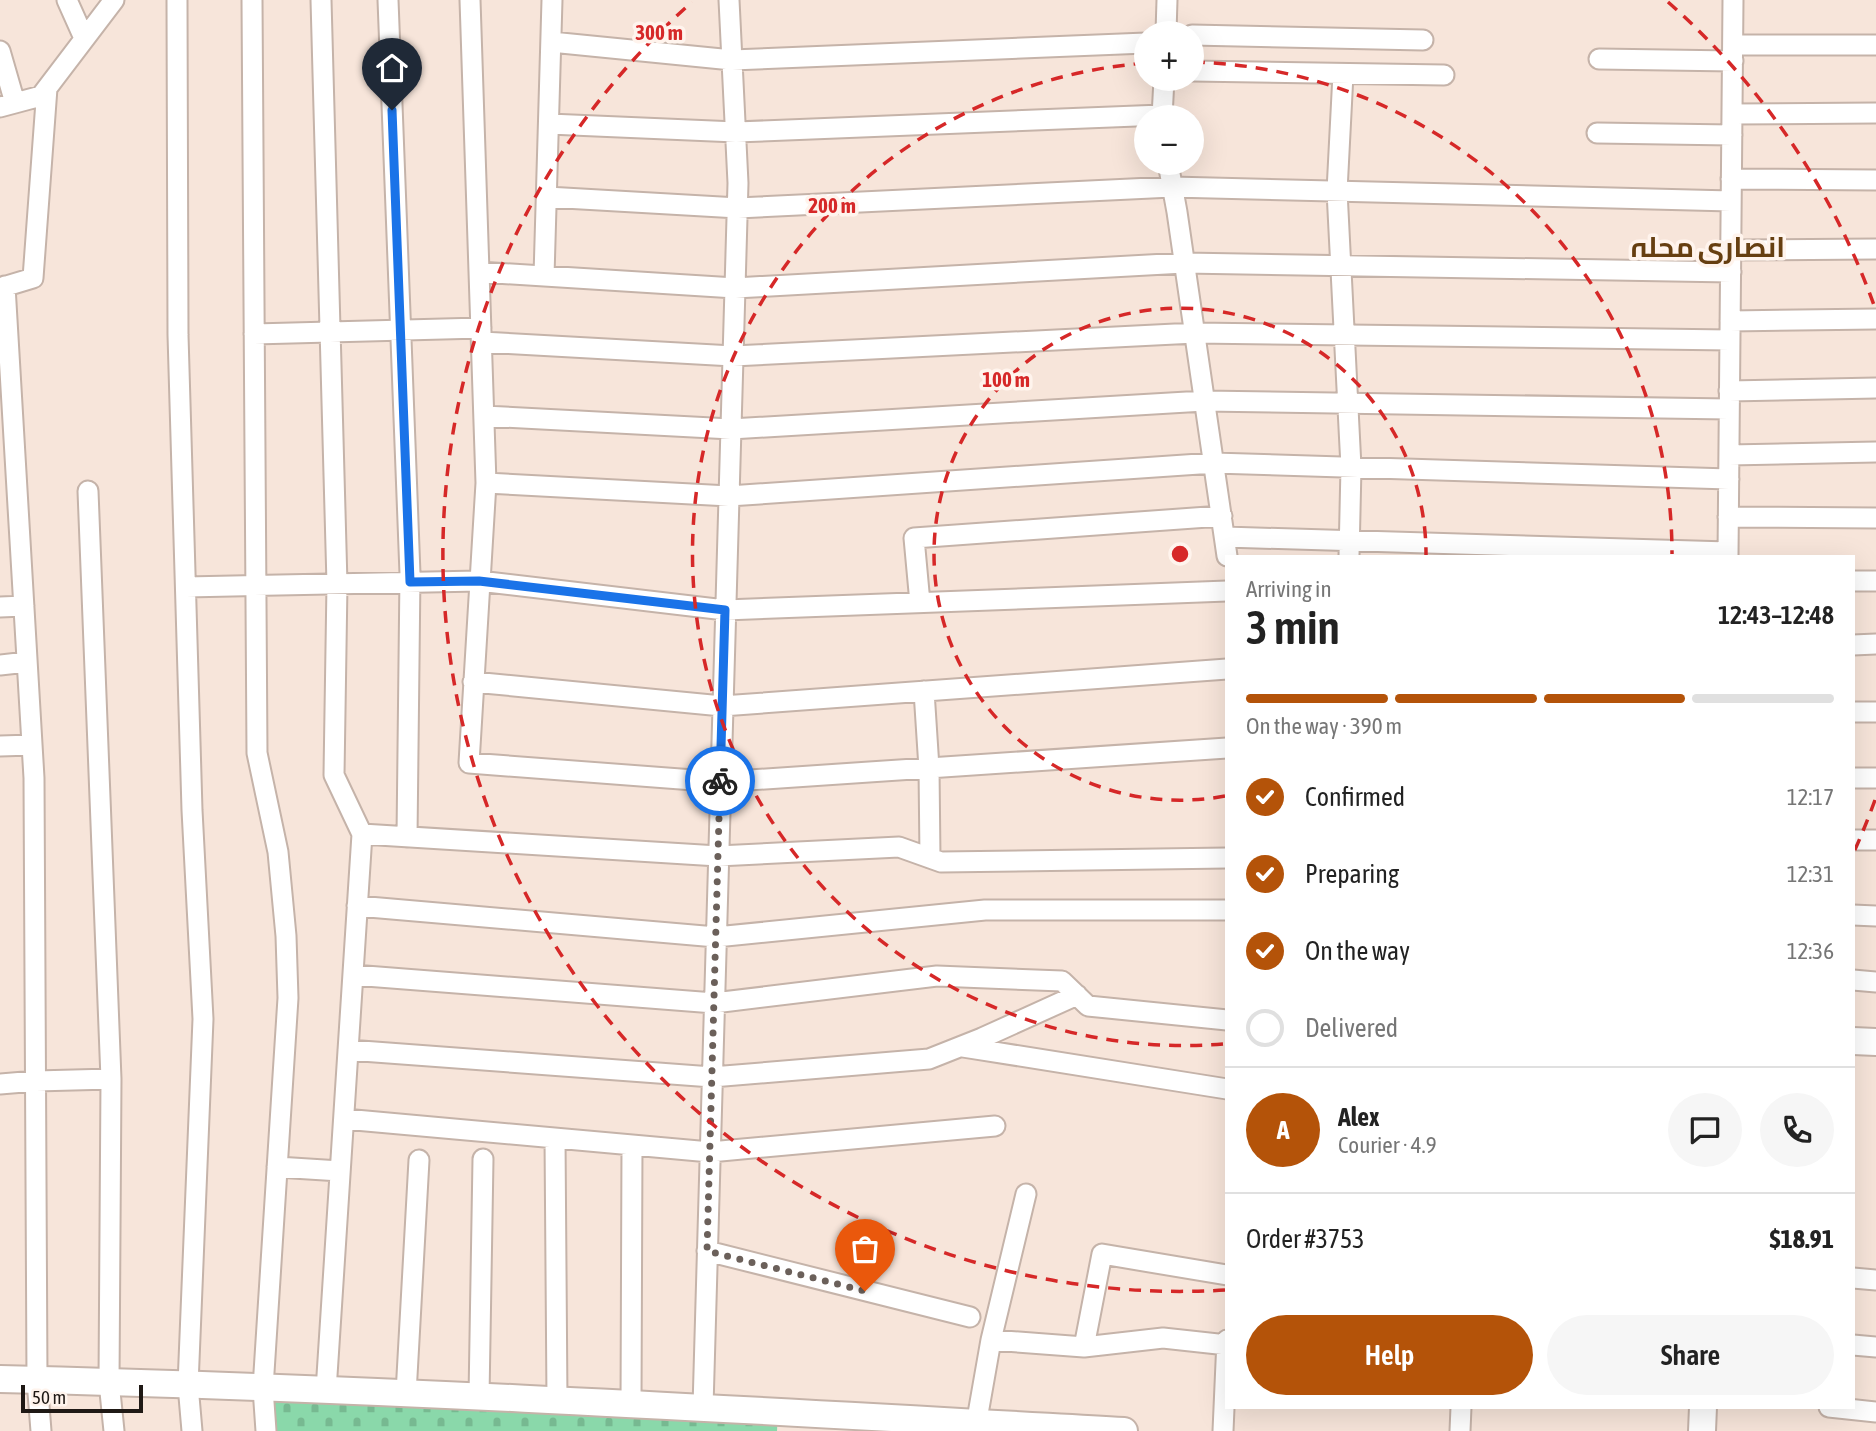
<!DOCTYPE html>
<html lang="en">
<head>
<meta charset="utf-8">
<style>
  :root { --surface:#fff; --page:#f6f6f6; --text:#222; --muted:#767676; --line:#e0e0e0; --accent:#b45309 }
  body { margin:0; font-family:"Asap Condensed",Cairo,sans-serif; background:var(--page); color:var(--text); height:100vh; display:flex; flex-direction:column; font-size:26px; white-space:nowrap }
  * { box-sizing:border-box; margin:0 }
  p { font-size:23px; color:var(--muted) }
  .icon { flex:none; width:38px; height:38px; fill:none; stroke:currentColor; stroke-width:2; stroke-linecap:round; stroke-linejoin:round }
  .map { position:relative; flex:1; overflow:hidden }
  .sheet { position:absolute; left:1225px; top:555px; width:630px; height:854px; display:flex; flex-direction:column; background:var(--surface); border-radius:0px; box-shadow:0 7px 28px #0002 }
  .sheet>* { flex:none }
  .tools { position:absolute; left:1134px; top:21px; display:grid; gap:14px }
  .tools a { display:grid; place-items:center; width:70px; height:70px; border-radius:50%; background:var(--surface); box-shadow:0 7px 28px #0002; font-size:35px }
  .scale { position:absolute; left:21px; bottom:18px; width:122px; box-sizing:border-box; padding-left:7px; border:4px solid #1f1915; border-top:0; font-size:19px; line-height:24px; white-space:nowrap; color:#1f1915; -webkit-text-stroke:5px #fff4ed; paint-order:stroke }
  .pin { position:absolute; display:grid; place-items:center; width:60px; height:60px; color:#fff; margin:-72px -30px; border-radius:50% 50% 50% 0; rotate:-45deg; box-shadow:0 0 7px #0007 }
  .pin .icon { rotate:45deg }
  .courier { position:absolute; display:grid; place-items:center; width:70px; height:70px; margin:-35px; border:5px solid #1a73e8; border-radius:50%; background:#fff; color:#222; box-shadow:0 2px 9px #0007 }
  .head em { font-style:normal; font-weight:600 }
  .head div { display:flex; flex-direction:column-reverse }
  .head { display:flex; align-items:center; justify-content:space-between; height:119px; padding:0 21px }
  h1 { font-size:46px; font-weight:600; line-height:52px }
  .bar { display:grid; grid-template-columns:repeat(4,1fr); gap:10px 7px; align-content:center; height:84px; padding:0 21px }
  .bar i { height:9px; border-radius:5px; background:var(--line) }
  .bar .on { background:var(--accent) }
  .bar p { grid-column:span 4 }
  .line { display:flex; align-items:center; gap:18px; padding:0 21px; border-top:2px solid var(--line) }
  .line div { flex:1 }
  .round { display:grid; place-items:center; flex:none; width:74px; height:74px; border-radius:37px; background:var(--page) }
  ol { padding:0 21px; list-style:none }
  li { display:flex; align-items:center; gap:21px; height:77px }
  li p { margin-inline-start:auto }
  li .icon { padding:7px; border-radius:50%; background:var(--accent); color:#fff; stroke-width:4 }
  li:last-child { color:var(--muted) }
  li i { width:38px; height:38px; border:4px solid var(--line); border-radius:50% }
  .primary-button { display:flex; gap:14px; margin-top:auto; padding:14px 21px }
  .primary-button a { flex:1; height:80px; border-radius:42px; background:var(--accent); color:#fff; font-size:28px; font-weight:600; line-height:80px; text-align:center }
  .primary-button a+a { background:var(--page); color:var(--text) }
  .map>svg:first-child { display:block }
</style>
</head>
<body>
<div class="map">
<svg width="1876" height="1431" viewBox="0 0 1876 1431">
  <defs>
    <pattern id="cemetery-stones" width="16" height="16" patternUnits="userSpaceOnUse" patternTransform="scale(1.75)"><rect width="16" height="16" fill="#8ad8aa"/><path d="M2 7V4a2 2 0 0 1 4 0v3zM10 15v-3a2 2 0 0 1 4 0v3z" fill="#77b991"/></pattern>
  </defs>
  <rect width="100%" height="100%" fill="#f7e5da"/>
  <path fill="url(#cemetery-stones)" d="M254,1387L778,1411L777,1431H259Z"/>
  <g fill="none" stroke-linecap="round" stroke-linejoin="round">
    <defs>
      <path id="street" d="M67,0L84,38
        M177,0L178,335L192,810L203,1019L188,1385L192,1431
        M252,0L257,753L278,852L286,936L288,998L263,1388L266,1431
        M321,0L337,584L334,775L362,834L326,1391
        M388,0L410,574L407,837
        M470,0L486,483L469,763L720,782L1227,748
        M1166,33L1167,0
        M1192,35L1423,40
        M551,42L732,60L1146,43
        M1733,45H1876
        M0,51L15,103
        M1599,59L1733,61
        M1192,71L1444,75
        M1343,74L1337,191L1351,467L1349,556
        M0,107L41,96L114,0
        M1732,114L1876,113
        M1162,117L1164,79
        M549,124L736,132L1162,115
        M1597,133L1732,135
        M1168,163L1177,212L1227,556
        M1731,179L1876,180
        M547,197L738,208L1172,187L1731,201
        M1731,250L1876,249
        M479,272L735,288L1184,263L1731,272
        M544,276L552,0
        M5,286L34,778L37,1380L41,1431
        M0,288L33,278L47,88
        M1730,321L1876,319
        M254,334L481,328
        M482,342L733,356L1195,333L1730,340
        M1729,391L1876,388
        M484,416L731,429L1204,401L1729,409
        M1729,455L1876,452
        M486,483L729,496L1214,463L1729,479
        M88,491L111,1079L109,1382L114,1431
        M1728,517L1876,518
        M1225,537L1728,552
        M1728,556L1733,0
        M1853,581H1876
        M186,587L479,581L725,610L1227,591
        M920,603L914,538L1222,516
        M0,607L24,606
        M1853,645L1876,644
        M0,665L27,662
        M473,682L722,706L1227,669
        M924,691L929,768L930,858
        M1853,712H1876
        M0,746L32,745
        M1853,778H1876
        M362,834L718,856L899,847L941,862L1227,858
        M1853,840H1876
        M357,906L716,937L985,910H1227
        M1853,915L1876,916
        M353,975L714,1003L937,976L1062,981L1088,1006L1227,1020
        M1853,980L1876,982
        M963,1047L1227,1089
        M348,1050L712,1077L929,1059L982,1038L1077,995
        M0,1084L36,1081L111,1079
        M344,1119L710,1152L995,1126
        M555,1138L557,1401
        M277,1167L340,1171
        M707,1251L970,1317
        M1853,1278L1876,1280
        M991,1340L1026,1194
        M1853,1345L1876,1347
        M1084,1347L1102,1254L1227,1275
        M406,1394L419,1160
        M479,1397L483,1159
        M631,1404L632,1145
        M703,1407L738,183L729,0
        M1829,1407L1876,1412
        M975,1431L991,1340L1084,1347L1163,1338L1227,1345
        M1223,1431L1227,1340
        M1460,1431L1461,1407"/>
      <path id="secondary" d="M1853,1041L1876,1042
        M0,1379C375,1388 750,1410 1124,1431
        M1702,1431L1703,1407"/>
    </defs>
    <use href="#street" stroke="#c5b3a9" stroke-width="23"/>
    <use href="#secondary" stroke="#c5b3a9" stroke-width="30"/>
    <use href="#street" stroke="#fff" stroke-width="19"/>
    <use href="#secondary" stroke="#fff" stroke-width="26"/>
  </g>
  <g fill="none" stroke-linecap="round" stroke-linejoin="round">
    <path stroke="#6b605a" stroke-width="7" stroke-dasharray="0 12.6" d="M720,781L707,1251L865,1291"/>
    <path stroke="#1a73e8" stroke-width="9" d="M392,110L410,582L479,581L725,610L720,781"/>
  </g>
  <g fill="none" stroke="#d62828" stroke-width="3.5" stroke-dasharray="12 9">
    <path d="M1225 796A246 246 0 1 1 1426 556"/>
    <path d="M1223 1044A492 492 0 1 1 1146 63M1193 62A492 492 0 0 1 1672 554"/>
    <path d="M1875 800A737 737 0 0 1 1853 854M1225 1290A737 737 0 0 1 692 2M1668 2A737 737 0 0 1 1875 308"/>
  </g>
  <g text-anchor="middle" stroke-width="7" stroke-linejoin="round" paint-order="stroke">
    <g font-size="28" font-weight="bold" fill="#663f11" stroke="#fff4ed">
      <text x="1708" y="257">انصاری محلہ</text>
    </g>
  </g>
  <circle cx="1180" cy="554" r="10" fill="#d62828" stroke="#fff4ed" stroke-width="3.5"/>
  <g font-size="21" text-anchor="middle" font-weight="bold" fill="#d62828" stroke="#fff4ed" stroke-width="7" stroke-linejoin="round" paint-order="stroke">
    <text x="659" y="40">300 m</text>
    <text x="832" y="213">200 m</text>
    <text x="1006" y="387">100 m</text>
  </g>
</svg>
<div class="tools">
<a>+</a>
<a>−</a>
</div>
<div class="scale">50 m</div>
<div class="pin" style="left:865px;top:1291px;background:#ea580c"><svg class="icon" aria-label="bag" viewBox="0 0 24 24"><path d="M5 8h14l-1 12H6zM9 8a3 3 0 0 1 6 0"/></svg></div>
<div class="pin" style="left:392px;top:110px;background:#1f2937"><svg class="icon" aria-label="home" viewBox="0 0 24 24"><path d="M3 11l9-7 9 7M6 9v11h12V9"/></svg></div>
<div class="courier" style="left:720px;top:781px"><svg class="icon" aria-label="bike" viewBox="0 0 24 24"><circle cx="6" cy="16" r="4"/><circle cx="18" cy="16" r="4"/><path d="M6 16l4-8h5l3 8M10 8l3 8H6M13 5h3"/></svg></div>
<section class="sheet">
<div class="head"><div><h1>3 min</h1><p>Arriving in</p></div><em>12:43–12:48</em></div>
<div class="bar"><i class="on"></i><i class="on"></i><i class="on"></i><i></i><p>On the way · 390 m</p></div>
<ol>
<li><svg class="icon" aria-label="check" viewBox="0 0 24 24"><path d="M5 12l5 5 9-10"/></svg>Confirmed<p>12:17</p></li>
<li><svg class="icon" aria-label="check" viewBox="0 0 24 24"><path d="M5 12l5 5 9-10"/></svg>Preparing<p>12:31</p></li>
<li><svg class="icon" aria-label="check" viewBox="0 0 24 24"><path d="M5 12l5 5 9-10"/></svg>On the way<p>12:36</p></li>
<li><i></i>Delivered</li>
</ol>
<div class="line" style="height:126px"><b class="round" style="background:var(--accent);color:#fff">A</b><div><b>Alex</b><p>Courier · 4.9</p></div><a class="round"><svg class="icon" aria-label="chat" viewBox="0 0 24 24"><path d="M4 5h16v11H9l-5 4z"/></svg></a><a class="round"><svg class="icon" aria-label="phone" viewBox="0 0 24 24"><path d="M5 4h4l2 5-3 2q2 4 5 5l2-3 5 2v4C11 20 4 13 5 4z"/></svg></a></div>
<div class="line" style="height:91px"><div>Order #3753</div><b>$18.91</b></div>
<div class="primary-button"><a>Help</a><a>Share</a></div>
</section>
</div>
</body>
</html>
